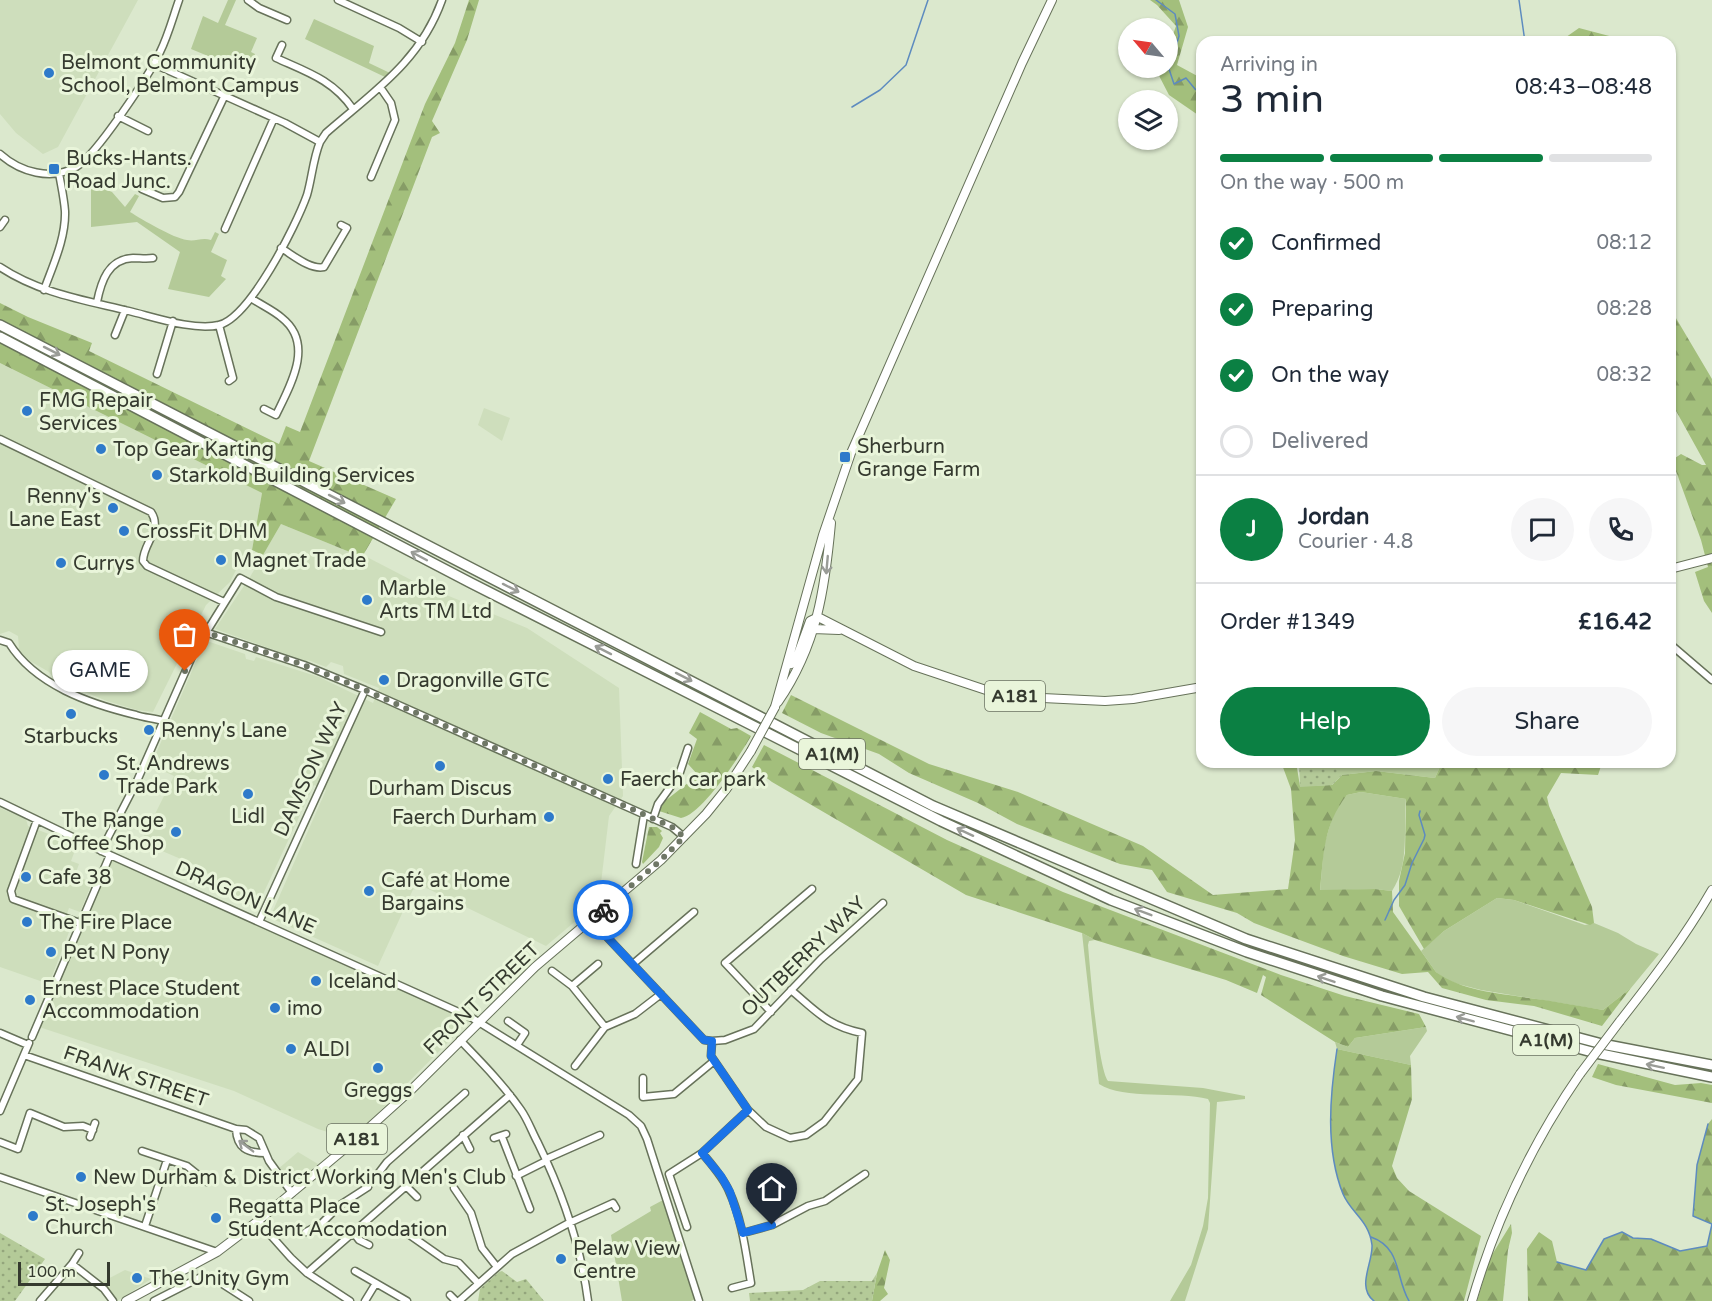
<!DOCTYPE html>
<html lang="en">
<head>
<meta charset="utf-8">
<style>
  :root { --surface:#fff; --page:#f6f6f7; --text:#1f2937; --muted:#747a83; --line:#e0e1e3; --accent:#0b8043 }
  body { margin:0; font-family:"Varela Round",sans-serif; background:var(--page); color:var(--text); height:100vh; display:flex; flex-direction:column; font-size:22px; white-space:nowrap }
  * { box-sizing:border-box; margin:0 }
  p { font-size:20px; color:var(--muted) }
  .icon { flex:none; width:33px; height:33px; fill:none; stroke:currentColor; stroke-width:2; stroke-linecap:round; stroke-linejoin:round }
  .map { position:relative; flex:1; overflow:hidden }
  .details { position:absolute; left:1196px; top:36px; width:480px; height:732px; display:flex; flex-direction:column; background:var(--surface); border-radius:18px; box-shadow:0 2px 4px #0004 }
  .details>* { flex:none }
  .needle { width:39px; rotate:299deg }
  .buttons { position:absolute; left:1118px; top:18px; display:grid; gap:12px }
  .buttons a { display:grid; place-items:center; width:60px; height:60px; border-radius:50%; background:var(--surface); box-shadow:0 2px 4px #0004; font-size:30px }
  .scale { position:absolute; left:18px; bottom:15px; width:92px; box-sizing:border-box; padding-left:6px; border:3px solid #353a2f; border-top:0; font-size:16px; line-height:21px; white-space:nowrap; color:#353a2f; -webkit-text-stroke:4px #e9f5da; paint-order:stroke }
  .pin { position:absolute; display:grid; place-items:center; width:51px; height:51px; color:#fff; margin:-62px -26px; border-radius:50% 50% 50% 0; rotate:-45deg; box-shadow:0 0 6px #0007 }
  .pin .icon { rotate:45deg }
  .courier { position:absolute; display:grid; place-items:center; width:60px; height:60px; margin:-30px; border:4px solid #1a73e8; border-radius:50%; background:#fff; color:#222; box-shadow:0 2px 8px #0007 }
  .bubble { position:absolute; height:42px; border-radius:21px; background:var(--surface); box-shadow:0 2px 4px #0004; font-size:20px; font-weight:600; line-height:42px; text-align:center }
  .head em { font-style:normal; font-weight:600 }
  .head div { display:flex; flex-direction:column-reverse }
  .head { display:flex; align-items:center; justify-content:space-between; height:102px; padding:0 24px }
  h1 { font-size:39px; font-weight:600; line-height:45px }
  .bar { display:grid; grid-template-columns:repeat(4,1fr); gap:9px 6px; align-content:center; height:72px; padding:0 24px }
  .bar i { height:8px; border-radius:4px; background:var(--line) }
  .bar .active { background:var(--accent) }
  .bar p { grid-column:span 4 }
  .line { display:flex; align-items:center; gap:15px; padding:0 24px; border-top:2px solid var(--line) }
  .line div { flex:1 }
  .round { display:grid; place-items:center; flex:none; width:63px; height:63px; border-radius:32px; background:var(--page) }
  ol { padding:0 24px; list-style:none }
  li { display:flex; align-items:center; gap:18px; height:66px }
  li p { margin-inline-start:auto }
  li .icon { padding:6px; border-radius:50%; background:var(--accent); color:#fff; stroke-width:4 }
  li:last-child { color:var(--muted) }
  li i { width:33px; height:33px; border:3px solid var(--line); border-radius:50% }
  .button { display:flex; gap:12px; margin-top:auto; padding:12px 24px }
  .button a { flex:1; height:69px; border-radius:36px; background:var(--accent); color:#fff; font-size:24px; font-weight:600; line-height:69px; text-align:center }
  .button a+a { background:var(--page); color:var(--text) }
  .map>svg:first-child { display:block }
</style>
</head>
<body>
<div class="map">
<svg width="1712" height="1301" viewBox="0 0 1712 1301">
  <defs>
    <pattern id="forest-firs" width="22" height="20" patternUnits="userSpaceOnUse" patternTransform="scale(1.5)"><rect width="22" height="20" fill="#a3bf7c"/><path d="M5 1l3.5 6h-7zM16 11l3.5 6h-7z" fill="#869c66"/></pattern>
    <pattern id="park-dots" width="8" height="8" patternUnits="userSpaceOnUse" patternTransform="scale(1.5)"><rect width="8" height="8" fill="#b4ca98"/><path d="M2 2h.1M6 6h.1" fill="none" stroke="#93a57c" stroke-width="1.8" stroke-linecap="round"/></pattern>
  </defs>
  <rect width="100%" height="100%" fill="#dbe8cd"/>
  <path fill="#cedebc" d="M0,0H138L58,147L43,154L16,133L0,114Z
    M0,363L262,493L252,550L245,552L230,582L206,605L153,712L137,710L107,701L55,680L49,672L30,661L23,654L19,649L18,636L9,631L0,634Z
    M484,408L510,418L502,441L478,425Z
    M281,524L362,557L363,555L417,583L527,628L619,688L623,796L609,816L601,883L603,898L546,946L416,883L378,966L275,920L272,913L326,790L314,785L258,905L255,908L209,888L214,876L202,871V868L141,842L174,776L151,765L202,648L207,641L245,654L246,659L254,661L256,657L319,677L373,703L379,688L344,674L343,666L331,662L326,667L308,660L306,661L215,629L250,577Z
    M0,808L26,819L28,826L77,845L71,861L79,864L75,875L92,883L80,912L69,908L64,922L69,932L49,984L0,967Z
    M110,855L472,1018L360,1131L334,1134L318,1129L234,1091L36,1026Z
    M298,1152L318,1164L292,1187L278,1169Z
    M125,1270L151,1279L117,1301H113L98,1284Z"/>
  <path fill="#b4ca98" d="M228,0H236L225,25L257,38L251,52L255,54L247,72L191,49L203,16L218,23Z
    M314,19L374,46L369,63L390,73L385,77L305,39Z
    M92,184L112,192L125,207L135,194L139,196L130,212C143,220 173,238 187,240C195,242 202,237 211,240L215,232L219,234L211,252L227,260L221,276L226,279L209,297L168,289L180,252L137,222L91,227V189Z
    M1342,762H1442L1435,778L1376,771L1342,775Z
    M1361,792L1406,799C1403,830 1410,864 1392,891L1375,889L1320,891L1324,845L1334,812L1347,795Z
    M1497,898L1514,900L1585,925L1594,923L1618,933L1636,944L1659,954L1631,988L1603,1010L1481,990L1458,984L1445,979L1436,972L1421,951L1444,931Z
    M1082,933L1095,940L1089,941L1088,945C1090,967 1098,1068 1108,1081L1203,1088L1245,1096V1099L1217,1102L1208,1229L1185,1301H1170L1191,1265L1203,1226L1208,1198L1210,1103L1208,1099C1178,1091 1124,1100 1099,1084Z
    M1426,1027L1427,1031L1410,1056L1411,1065L1337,1049L1335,1042L1348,1047L1355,1038Z
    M663,1200L695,1299L691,1301H622L611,1235L651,1211L650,1207Z"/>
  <path fill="url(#forest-firs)" d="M469,0H479L467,40L432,121L440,133L432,137L309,461L396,499L362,557L281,524L263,555L252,550L262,493L0,363V303L28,317L92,343L89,351L279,444L286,426L300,432L425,104L455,43Z
    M1150,0H1179L1188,27L1177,65L1201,78V117L1169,95L1155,68H1167V52L1176,26L1157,5Z
    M1579,28L1632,42H1559Z
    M1670,308L1712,379V613L1704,601L1695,572L1708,567L1701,540L1672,460L1681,454L1702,465H1706L1670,400Z
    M791,695L929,764L1018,792L1143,846L1213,895L1288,889L1295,840L1291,789L1281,762H1296L1300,786L1332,785L1342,775L1376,771L1435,778L1442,762H1580L1601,766L1598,775L1561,773L1547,797L1549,806L1592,907L1594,923L1590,925L1514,900L1497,898L1444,931L1424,949L1399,906V881L1405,853L1406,799L1361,792L1347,795C1323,826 1324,853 1320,890L1375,889L1392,891L1393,912L1436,972C1462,991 1498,993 1529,998C1554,1001 1579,1006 1603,1010L1631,988L1602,1026L1534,1006L1486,1000L1442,988L1428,972L1402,974L1343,956L1254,923L1237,913L1167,892L1152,870L1120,864L1017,824L978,803L909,773L879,754L821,733L782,713Z
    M700,712L731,729L737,728L751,736C741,754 702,815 681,818L659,811L665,801L698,775L688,764L697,739L689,733Z
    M764,745L947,840L1063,892L1281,975L1345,996L1419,1014L1426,1027L1355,1038L1348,1047L1335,1042L1261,995L1266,977L1263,975L1257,993L1226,980L1095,940L1082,933L966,895L772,782L752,767Z
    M649,827H657L662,831L660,833L663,838L659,847L643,864L642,862Z
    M1337,1049L1411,1065L1412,1099L1392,1166L1397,1178L1409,1191L1481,1236L1464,1301H1374C1356,1287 1373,1263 1372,1245C1369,1220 1351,1213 1343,1194C1325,1149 1330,1095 1337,1049Z
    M1598,1064L1675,1085L1701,1083L1712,1085V1103L1616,1085L1592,1077Z
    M1712,1119V1301H1528L1527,1249L1539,1232L1552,1241L1557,1262L1586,1270L1604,1239L1622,1232L1633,1238L1651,1239L1680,1251L1707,1246L1712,1224L1693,1216L1697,1165L1708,1124Z
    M1511,1224L1512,1233L1508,1250L1503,1301H1477L1490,1258Z
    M885,1250L890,1260L884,1288L888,1294L880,1301H872L877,1273Z"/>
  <path fill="url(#park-dots)" d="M1299,762H1314L1315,768L1330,767V762H1342V775L1332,785L1300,787Z
    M0,1233L45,1259L15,1301H0Z
    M502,1271L517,1282L526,1279L544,1301H478L480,1289L499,1272Z
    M877,1273L872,1301H750L749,1293L803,1290L820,1281H872Z"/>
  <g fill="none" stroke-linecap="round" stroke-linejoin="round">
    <path stroke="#5d8bbf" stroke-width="1.5" d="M1156,0L1175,14L1179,36L1169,69L1174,84L1186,78L1195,89L1202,93
      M1519,0L1525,42
      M1670,46L1671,45
      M852,107L880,90L906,65L928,0
      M1385,920L1394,900L1405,885L1412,863L1424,839L1425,835L1419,815L1420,811
      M1337,1049C1330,1095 1325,1149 1343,1194C1351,1213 1369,1220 1372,1245C1373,1263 1356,1287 1374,1301
      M1371,1237C1402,1248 1395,1277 1409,1301
      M1557,1262L1586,1270L1604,1239L1622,1232L1633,1238L1651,1239L1680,1251L1707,1246L1712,1224L1693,1216L1697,1165L1708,1124"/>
    <defs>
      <path id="minor" d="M248,0L259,8L287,20
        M338,0L399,28L422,42
        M282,45L276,58C307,72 333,80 353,109
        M154,64L285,123L320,142
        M118,116L148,131
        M0,154C20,172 51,181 76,167C95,157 150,74 160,52C168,36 173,17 179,0
        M371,177L395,120L391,103L380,87
        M142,189L163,198L175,197L179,192L224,97
        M0,227L5,220
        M225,229L274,118
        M281,248C293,255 310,270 324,267L347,228L341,225
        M0,267C39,293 84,300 129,311C154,317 194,331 219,325C250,317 296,226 307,195C312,178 313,159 320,142L326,133C373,92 420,62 442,0
        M44,290C53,265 66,238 65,211C64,198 61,185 59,173
        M251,298C261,305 273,310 282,318C315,344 290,386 276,415L264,409
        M97,302C101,282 108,259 133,258C140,258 146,259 153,258
        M219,325L233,378L229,381
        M115,335L125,310
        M157,374L173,321
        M0,439L151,512C163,530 143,543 143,561L147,566L224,602
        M205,632L304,665L365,690L672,827L684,837
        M0,640L9,643C35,685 90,704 136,715C145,718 154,718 163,721
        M1670,644L1712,680
        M0,802L110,855L472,1018L629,1115L641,1126L647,1139L699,1301
        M653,819L658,804L679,775L688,748
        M37,820L11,891L13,899L80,923
        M101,851L137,781L194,652L240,578L276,597L381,632
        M636,864L644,815
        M591,920L704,1040L712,1041L711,1056L748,1110L766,1127L790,1138L806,1135L824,1122L858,1079L862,1033C828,1026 817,1012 791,990
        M259,922L365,690
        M598,964L572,986L605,1027
        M633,964L694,912
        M552,971L572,986
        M771,1012L725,963L812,889
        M508,1021L525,1033L517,1045
        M0,1033L28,1045
        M32,1037L110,855
        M460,1040C481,1062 503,1084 521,1110C528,1120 532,1132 538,1143C562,1192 581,1247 588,1301
        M712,1041L725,1040L754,1029L821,959L883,903
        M24,1055L236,1129L246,1130L259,1138L269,1161L292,1193
        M575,1066L605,1027L635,1014L661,994
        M643,1078V1097L674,1094L714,1061
        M0,1111L29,1043
        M236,1129C237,1148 247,1153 265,1153
        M463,1135L470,1149
        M90,1137L95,1123
        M502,1137L530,1209
        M494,1138L506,1134
        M0,1142L18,1149L30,1113L64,1127L83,1126L93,1130
        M142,1151L187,1166L207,1182
        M702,1153C712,1165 723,1177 729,1191C742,1219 746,1253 751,1283L732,1288
        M546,1159L600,1135
        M516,1176L546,1161
        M0,1177L217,1252
        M371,1183L387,1162L465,1093
        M406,1186L417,1197
        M454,1188L471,1213L482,1248L497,1267
        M258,1221L291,1258L307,1273L350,1301
        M145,1226L167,1160
        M687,1227L669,1174L702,1153L748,1110
        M404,1231L444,1259L459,1263L478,1283
        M306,1232L321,1224L340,1205L368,1187
        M353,1232L359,1240L369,1245
        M743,1233L772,1225L808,1206L825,1201L865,1174
        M72,1264L79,1253
        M355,1271L407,1301
        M307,1273L510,1095
        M450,1295L456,1301
        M40,1301L72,1264L104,1289L113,1301
        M154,1301L203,1276H210L249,1301
        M365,1301L376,1283
        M459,1301L512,1254L569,1223L613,1203L616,1208"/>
      <path id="major" d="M1670,569L1712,558
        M810,627L813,629L839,630
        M791,664L798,654L810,621L818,617L914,666L986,690L1022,697L1105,701L1133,699L1202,687
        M778,702C817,645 825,589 831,523
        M775,707L823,535L851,453L1022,63L1052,0
        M1620,1021C1653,979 1685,937 1712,890
        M126,1301L217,1252L258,1221L360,1136L412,1089L535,967L661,860L706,814L727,788L751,751
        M1472,1301C1496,1219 1531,1145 1580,1074"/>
      <path id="highway" d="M0,325L933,806L1246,939L1424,997L1602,1044L1712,1065
        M0,337L471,583L941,821L1111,900L1247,952L1382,996L1596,1053L1712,1077"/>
    </defs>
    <use href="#minor" stroke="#67725a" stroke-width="9"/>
    <use href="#major" stroke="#67725a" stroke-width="10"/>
    <use href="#highway" stroke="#67725a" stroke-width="12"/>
    <use href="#minor" stroke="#fff" stroke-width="6"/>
    <use href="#major" stroke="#fff" stroke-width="8"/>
    <use href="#highway" stroke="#fff" stroke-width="9"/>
    <defs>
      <path id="major-bridge" d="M751,751L775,707
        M1580,1074L1620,1021"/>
    </defs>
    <use href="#major-bridge" stroke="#67725a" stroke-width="10" stroke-linecap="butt"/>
    <use href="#major-bridge" stroke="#fff" stroke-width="8"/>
  </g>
  <defs><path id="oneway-shaft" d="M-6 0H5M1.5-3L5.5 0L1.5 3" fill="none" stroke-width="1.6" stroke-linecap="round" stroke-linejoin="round" transform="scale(1.5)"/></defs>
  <g stroke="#9a9c97">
    <use href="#oneway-shaft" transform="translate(52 351) rotate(27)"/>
    <use href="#oneway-shaft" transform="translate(337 499) rotate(27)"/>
    <use href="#oneway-shaft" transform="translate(419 556) rotate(-152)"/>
    <use href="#oneway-shaft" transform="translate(827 565) rotate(95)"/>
    <use href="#oneway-shaft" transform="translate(511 588) rotate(27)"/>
    <use href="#oneway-shaft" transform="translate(603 650) rotate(-153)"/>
    <use href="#oneway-shaft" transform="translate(684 677) rotate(27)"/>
    <use href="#oneway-shaft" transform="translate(965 832) rotate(-155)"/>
    <use href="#oneway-shaft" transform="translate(1143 912) rotate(-159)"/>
    <use href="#oneway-shaft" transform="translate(1326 979) rotate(-161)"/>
    <use href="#oneway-shaft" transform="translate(1465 1019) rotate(-165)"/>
    <use href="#oneway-shaft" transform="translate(1655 1066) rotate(-168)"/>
    <use href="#oneway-shaft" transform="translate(246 1146) rotate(-143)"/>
  </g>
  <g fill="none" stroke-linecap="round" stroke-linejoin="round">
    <path stroke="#6f7766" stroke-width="6" stroke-dasharray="0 10.8" d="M185,671L205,632L304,665L365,690L672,827L684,837L661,860L603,910"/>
    <path stroke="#1a73e8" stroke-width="8" d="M603,910L591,920L704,1040L712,1041L711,1056L748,1110L702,1153L721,1176L730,1192L743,1233L772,1225"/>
  </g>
  <g fill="#2e7aca" stroke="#e9f5da" stroke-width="2">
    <circle cx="49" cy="73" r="6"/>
    <rect x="48" y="163" width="12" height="12" rx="3"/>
    <circle cx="27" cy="411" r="6"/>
    <circle cx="101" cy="449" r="6"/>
    <rect x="839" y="451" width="12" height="12" rx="3"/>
    <circle cx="157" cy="475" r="6"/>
    <circle cx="113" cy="508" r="6"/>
    <circle cx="124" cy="531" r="6"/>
    <circle cx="221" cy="560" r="6"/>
    <circle cx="61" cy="563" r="6"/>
    <circle cx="367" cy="600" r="6"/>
    <circle cx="384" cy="680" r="6"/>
    <circle cx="71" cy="714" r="6"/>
    <circle cx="149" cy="730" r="6"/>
    <circle cx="440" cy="766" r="6"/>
    <circle cx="104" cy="775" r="6"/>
    <circle cx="608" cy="779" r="6"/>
    <circle cx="248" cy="794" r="6"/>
    <circle cx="549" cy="817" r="6"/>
    <circle cx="176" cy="832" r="6"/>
    <circle cx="26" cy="877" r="6"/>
    <circle cx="369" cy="891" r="6"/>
    <circle cx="27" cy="922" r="6"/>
    <circle cx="51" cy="952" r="6"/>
    <circle cx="316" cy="981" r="6"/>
    <circle cx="30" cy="1000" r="6"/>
    <circle cx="275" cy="1008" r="6"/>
    <circle cx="291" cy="1049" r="6"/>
    <circle cx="378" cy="1068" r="6"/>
    <circle cx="81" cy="1177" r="6"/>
    <circle cx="33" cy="1216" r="6"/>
    <circle cx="216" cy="1218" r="6"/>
    <circle cx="561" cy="1259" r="6"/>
    <circle cx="137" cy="1278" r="6"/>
  </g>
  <g text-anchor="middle" stroke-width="6" stroke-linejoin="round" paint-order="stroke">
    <g fill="#e9f5da" stroke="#6b7262" stroke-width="1.5">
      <rect x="985" y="681" width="60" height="30" rx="4.5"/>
      <rect x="799" y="739" width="66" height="30" rx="4.5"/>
      <rect x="1513" y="1025" width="66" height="30" rx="4.5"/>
      <rect x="327" y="1124" width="60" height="30" rx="4.5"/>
    </g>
    <g font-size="18" font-weight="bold" fill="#353a2f">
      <text x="1015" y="702">A181</text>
      <text x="832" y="760">A1(M)</text>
      <text x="1546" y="1046">A1(M)</text>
      <text x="357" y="1145">A181</text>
    </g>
    <g font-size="20" fill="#353a2f" stroke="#e9f5da" text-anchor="start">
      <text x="61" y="69">Belmont Community<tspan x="61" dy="23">School, Belmont Campus</tspan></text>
      <text x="66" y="165">Bucks-Hants.<tspan x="66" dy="23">Road Junc.</tspan></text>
      <text x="39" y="407">FMG Repair<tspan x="39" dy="23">Services</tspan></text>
      <text x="857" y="453">Sherburn<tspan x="857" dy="23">Grange Farm</tspan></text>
      <text x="113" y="456">Top Gear Karting</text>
      <text x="169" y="482">Starkold Building Services</text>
      <text x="101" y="503" text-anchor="end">Renny's<tspan x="101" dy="23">Lane East</tspan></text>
      <text x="136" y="538">CrossFit DHM</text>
      <text x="233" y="567">Magnet Trade</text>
      <text x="73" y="570">Currys</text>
      <text x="379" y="595">Marble<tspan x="379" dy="23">Arts TM Ltd</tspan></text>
      <text x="396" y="687">Dragonville GTC</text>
      <text x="161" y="737">Renny's Lane</text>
      <text x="71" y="743" text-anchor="middle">Starbucks</text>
      <text x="116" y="770">St. Andrews<tspan x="116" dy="23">Trade Park</tspan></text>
      <text x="620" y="786">Faerch car park</text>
      <text x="440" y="795" text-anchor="middle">Durham Discus</text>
      <text x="248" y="823" text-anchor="middle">Lidl</text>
      <text x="537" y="824" text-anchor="end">Faerch Durham</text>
      <text x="164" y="827" text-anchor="end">The Range<tspan x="164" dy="23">Coffee Shop</tspan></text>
      <text x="38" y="884">Cafe 38</text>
      <text x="381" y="887">Café at Home<tspan x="381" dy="23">Bargains</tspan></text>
      <text x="39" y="929">The Fire Place</text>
      <text x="63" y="959">Pet N Pony</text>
      <text x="328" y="988">Iceland</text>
      <text x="42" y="995">Ernest Place Student<tspan x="42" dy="23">Accommodation</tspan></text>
      <text x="287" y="1015">imo</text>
      <text x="303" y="1056">ALDI</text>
      <text x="378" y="1097" text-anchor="middle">Greggs</text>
      <text x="93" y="1184">New Durham &amp; District Working Men's Club</text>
      <text x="45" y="1211">St. Joseph's<tspan x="45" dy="23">Church</tspan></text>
      <text x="228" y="1213">Regatta Place<tspan x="228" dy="23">Student Accomodation</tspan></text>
      <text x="573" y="1255">Pelaw View<tspan x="573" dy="23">Centre</tspan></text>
      <text x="149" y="1285">The Unity Gym</text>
    </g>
    <g font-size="20" fill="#353a2f" stroke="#e9f5da">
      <text transform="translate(310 769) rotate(-65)" y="7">DAMSON WAY</text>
      <text transform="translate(246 897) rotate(24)" y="7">DRAGON LANE</text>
      <text transform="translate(803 956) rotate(-44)" y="7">OUTBERRY WAY</text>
      <text transform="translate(481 998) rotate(-44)" y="7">FRONT STREET</text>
      <text transform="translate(136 1076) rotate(19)" y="7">FRANK STREET</text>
    </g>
  </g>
</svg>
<div class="buttons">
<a><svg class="needle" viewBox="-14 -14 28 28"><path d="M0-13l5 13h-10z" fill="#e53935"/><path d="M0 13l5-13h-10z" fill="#747a83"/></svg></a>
<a><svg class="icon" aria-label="layers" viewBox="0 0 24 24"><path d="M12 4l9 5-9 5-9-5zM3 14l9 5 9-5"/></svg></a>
</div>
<div class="scale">100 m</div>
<div class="pin" style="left:185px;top:671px;background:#ea580c"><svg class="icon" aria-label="bag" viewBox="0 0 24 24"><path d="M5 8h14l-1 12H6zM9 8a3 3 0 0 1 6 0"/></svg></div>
<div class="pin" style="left:772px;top:1225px;background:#1f2937"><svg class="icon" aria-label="home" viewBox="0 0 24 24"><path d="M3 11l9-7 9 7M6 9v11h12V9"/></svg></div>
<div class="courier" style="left:603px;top:910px"><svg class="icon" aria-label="bike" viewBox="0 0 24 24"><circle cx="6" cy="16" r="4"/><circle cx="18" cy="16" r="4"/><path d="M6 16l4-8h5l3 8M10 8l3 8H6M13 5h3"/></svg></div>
<div class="bubble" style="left:52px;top:650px;width:96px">GAME</div>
<section class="details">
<div class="head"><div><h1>3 min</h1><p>Arriving in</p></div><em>08:43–08:48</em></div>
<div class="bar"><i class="active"></i><i class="active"></i><i class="active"></i><i></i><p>On the way · 500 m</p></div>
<ol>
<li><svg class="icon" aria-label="check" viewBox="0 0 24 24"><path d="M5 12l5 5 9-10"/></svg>Confirmed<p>08:12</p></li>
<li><svg class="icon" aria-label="check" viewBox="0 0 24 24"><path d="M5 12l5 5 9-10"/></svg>Preparing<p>08:28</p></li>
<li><svg class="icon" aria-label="check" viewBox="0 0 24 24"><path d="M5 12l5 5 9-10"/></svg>On the way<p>08:32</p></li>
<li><i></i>Delivered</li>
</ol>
<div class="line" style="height:108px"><b class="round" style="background:var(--accent);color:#fff">J</b><div><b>Jordan</b><p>Courier · 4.8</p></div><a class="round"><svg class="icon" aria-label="chat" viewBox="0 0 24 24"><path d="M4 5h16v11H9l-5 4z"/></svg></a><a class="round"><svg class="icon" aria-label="phone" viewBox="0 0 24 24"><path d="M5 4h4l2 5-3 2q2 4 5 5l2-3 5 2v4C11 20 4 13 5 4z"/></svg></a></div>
<div class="line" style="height:78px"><div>Order #1349</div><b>£16.42</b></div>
<div class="button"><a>Help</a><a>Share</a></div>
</section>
</div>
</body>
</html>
